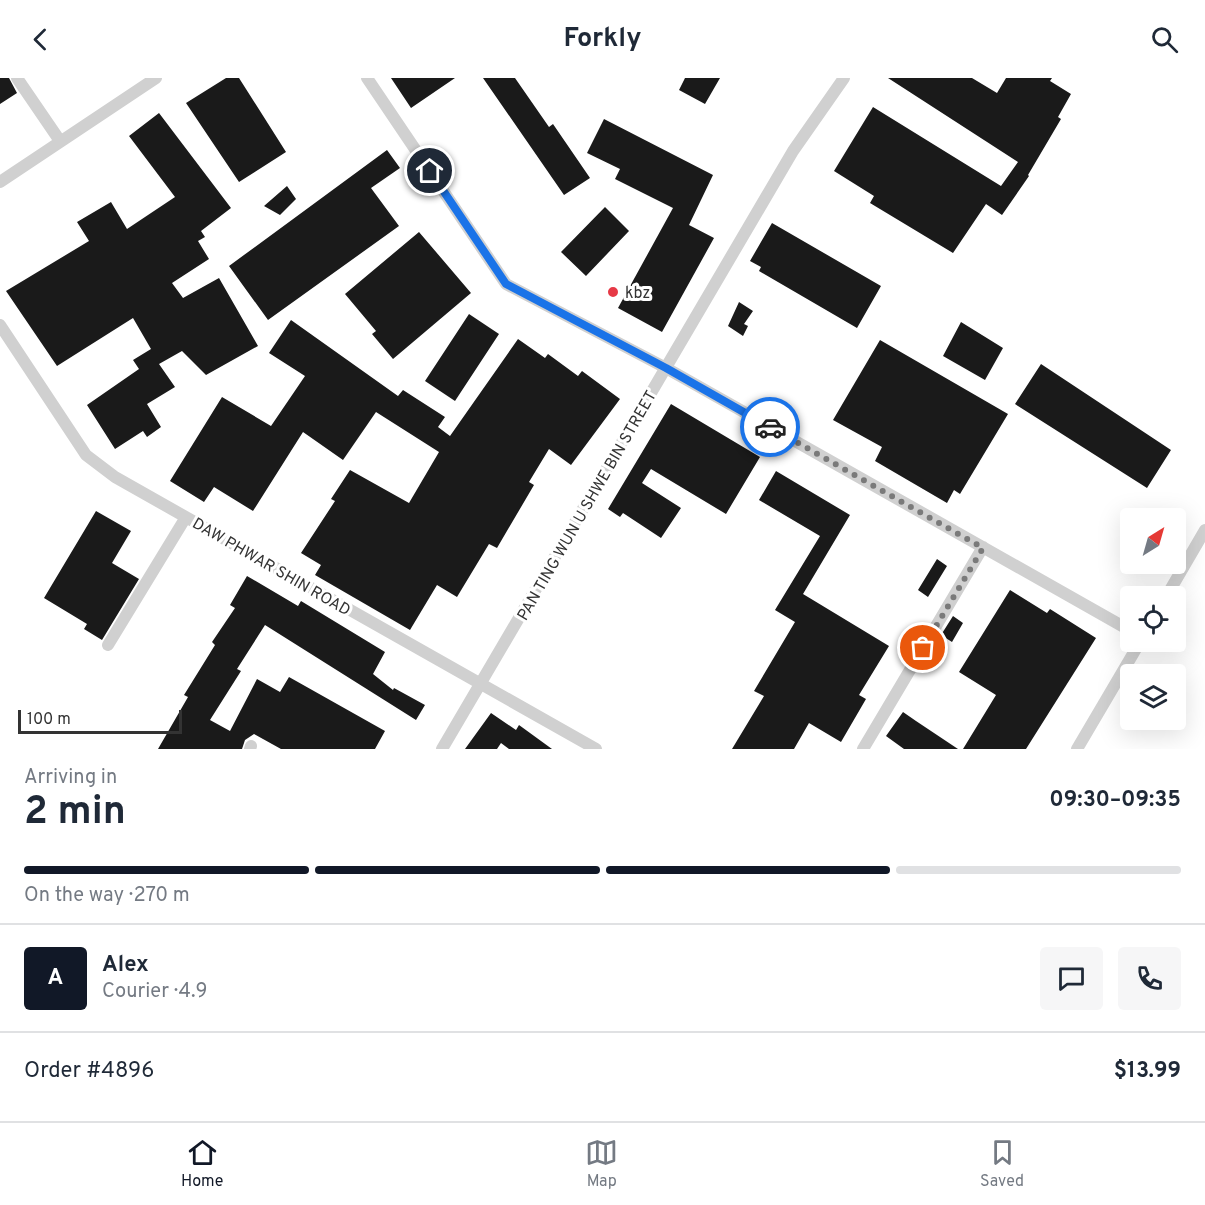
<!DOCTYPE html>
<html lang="en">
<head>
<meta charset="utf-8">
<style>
  :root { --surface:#fff; --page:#f6f6f7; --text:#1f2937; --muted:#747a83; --line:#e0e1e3; --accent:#111827 }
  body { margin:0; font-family:Overpass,sans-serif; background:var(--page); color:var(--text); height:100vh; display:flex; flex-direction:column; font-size:22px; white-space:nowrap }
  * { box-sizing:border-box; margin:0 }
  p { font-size:20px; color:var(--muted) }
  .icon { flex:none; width:33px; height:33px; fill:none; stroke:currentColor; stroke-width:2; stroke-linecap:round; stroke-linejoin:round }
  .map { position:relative; height:671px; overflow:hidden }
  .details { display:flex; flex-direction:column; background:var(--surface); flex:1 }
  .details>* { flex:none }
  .needle { width:39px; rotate:37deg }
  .controls { position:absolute; left:1120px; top:430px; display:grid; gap:12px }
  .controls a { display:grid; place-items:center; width:66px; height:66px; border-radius:6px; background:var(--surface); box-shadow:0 6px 24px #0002; font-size:30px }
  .scale { position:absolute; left:18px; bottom:15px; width:164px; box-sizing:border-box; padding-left:6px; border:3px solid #333; border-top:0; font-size:16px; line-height:21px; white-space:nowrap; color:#333; -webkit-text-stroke:4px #fff; paint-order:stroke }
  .pin { position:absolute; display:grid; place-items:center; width:51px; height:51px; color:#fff; margin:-26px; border:3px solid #fff; border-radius:50%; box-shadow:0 2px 6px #0007 }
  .courier { position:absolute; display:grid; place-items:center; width:60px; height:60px; margin:-30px; border:4px solid #1a73e8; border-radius:50%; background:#fff; color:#222; box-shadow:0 2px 8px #0007 }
  .head em { font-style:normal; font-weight:700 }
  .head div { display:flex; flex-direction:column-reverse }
  .head { display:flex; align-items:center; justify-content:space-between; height:102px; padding:0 24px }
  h1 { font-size:39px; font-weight:700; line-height:45px }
  .bar { display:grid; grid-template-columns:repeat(4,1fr); gap:9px 6px; align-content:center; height:72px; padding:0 24px }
  .bar i { height:8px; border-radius:4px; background:var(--line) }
  .bar .active { background:var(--accent) }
  .bar p { grid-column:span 4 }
  .line { display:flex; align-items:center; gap:15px; padding:0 24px; border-top:2px solid var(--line) }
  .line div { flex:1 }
  .round { display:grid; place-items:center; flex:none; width:63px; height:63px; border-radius:6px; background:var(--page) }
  header { display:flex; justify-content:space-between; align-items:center; height:78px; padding:0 24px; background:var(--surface); font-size:27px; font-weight:700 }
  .menu { display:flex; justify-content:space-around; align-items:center; height:84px; border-top:2px solid var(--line); background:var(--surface); font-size:16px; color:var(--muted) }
  .menu a { display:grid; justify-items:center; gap:3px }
  .menu .active { color:var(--accent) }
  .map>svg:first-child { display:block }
</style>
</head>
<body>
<header><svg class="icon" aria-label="back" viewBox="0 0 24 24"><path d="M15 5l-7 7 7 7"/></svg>Forkly<svg class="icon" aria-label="search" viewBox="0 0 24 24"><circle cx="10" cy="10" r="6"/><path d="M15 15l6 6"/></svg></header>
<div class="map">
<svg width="1205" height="671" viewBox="0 0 1205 671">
  <rect width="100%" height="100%" fill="#fff"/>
  <path fill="#1a1a1a" d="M0,0H9L17,15L0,26Z
    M226,0H239L286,74L239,104L186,25Z
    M391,0H455L411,30Z
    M483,0H515L549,49L553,46L590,100L564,117Z
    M685,0H720L705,26L679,12Z
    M888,0H972L997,15L1006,0H1052L1050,3L1071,16L1058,39L1061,41L1028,97L1029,98L1002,137L986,126L953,175L870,125L874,118L834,93L873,29L1001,108L1018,84Z
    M159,35L231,130L201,153L205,159L198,163L209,181L172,205L183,220L219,200L258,268L206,297L182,273L159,286L175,309L147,326L161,349L147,359L143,353L115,371L87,327L139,291L133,282L151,271L133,240L57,288L6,213L89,163L77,144L111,124L127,151L175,119L129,58Z
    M604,41L713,97L689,147L714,160L662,254L618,230L673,130L615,101L620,91L587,75Z
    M387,72L400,90L371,110L399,148L268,242L229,188Z
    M287,108L296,121L280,137L264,128Z
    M605,129L629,153L586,198L561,174Z
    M772,145L881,208L857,250L759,193L761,189L750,183Z
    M419,154L471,215L393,281L372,256L376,253L345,216Z
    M739,224L753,233L744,246L748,248L743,258L728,248Z
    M469,236L499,256L455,323L425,303Z
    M291,242L398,318L403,312L445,339L438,349L450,358L518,261L545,280L548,276L578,298L582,293L620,321L571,387L549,371L529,404L534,407L497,470L489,466L457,519L437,507L410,552L315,497L321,487L301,475L335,423L331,421L350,392L409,425L439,374L376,334L343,382L303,354L253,433L214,409L204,424L170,403L222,319L271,348L305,298L269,275Z
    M961,244L1003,270L985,302L943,278Z
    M880,262L1008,336L960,416L954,412L947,425L875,383L882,369L833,342Z
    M1041,286L1171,372L1147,410L1015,326Z
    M671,326L760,379L726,436L651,391L642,405L681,430L661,460L623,435L620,439L608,431Z
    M776,393L850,437L803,516L889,568L859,617L866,621L841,664L809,645L794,671H732L764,618L754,613L795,544L775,532L820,458L759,422Z
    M96,433L131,453L112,485L139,501L102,562L84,551L87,546L44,520Z
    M937,481L947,488L928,519L918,512Z
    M247,498L298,528L301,523L385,574L373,596L393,612L394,610L425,627L416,642L265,547L237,591L241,593L210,642L230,653L257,601L280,614L289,599L385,653L375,671H281L254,656L245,662L242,671H158L188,619L184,617L215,567L212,564L235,530L230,527Z
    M1010,512L1047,535L1050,531L1096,560L1026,671H963L996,617L959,594Z
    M953,538L963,545L952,564L941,557Z
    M903,634L916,643L958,671H904L886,658Z
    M491,635L516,652L519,647L552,671H509L501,665L497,671H465Z"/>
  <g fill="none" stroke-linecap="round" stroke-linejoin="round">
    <path stroke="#d0d0d0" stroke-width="12" d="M17,0L60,63
      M367,0L506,206L666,290L1131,553
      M0,104L156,0
      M0,247L86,377L115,399L596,671
      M1166,519L1205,452
      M108,567L186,439
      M250,671L251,668
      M442,671L793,73L844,0
      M863,671L983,469
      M1077,671L1140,564"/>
  </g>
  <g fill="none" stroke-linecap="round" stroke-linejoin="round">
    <path stroke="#7a7a7a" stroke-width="6" stroke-dasharray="0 10.8" d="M770,349L983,470L923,570"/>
    <path stroke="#1a73e8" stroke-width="8" d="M430,93L506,206L666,290L770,349"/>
  </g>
  <circle fill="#e63946" stroke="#fff" stroke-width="2" cx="613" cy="214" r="6"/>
  <g text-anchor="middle" stroke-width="6" stroke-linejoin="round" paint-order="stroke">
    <g font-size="16" fill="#333" stroke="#fff" text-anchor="start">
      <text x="625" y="220">kbz</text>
    </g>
    <g font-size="16" fill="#333" stroke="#fff">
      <text transform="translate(586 427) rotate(-60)" y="6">PAN TING WUN U SHWE BIN STREET</text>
      <text transform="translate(272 488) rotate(30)" y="6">DAW PHWAR SHIN ROAD</text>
    </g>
  </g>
</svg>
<div class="controls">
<a><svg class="needle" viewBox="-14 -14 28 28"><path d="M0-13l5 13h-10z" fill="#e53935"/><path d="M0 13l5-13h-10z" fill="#747a83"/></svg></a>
<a><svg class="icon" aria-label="locate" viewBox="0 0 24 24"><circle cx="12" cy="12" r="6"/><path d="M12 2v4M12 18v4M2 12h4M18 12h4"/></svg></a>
<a><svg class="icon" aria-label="layers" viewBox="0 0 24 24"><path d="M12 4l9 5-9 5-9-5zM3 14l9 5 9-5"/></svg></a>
</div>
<div class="scale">100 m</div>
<div class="pin" style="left:923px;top:570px;background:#ea580c"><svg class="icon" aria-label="bag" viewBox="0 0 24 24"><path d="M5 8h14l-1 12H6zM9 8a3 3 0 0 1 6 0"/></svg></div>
<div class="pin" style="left:430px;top:93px;background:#1f2937"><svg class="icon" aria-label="home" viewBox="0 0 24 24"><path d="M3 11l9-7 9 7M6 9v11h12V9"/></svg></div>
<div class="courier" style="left:770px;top:349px"><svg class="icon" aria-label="car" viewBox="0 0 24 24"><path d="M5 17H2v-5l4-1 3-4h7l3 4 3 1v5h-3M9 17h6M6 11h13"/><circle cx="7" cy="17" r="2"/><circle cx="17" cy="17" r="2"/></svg></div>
</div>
<section class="details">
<div class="head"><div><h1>2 min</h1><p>Arriving in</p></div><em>09:30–09:35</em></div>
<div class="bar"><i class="active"></i><i class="active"></i><i class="active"></i><i></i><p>On the way · 270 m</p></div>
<div class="line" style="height:108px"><b class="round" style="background:var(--accent);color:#fff">A</b><div><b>Alex</b><p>Courier · 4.9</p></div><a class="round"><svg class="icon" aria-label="chat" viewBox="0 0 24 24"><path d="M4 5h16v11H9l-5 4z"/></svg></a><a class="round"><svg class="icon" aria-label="phone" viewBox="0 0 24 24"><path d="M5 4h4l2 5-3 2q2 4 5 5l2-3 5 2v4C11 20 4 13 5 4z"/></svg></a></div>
<div class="line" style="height:78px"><div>Order #4896</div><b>$13.99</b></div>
</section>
<nav class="menu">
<a class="active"><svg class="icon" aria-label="home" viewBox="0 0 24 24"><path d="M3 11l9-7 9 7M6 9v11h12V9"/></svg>Home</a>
<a><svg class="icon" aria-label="map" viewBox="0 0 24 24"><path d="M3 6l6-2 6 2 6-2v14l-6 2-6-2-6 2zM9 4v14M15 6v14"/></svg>Map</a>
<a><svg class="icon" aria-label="saved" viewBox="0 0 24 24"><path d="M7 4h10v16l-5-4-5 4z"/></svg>Saved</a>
</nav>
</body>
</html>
